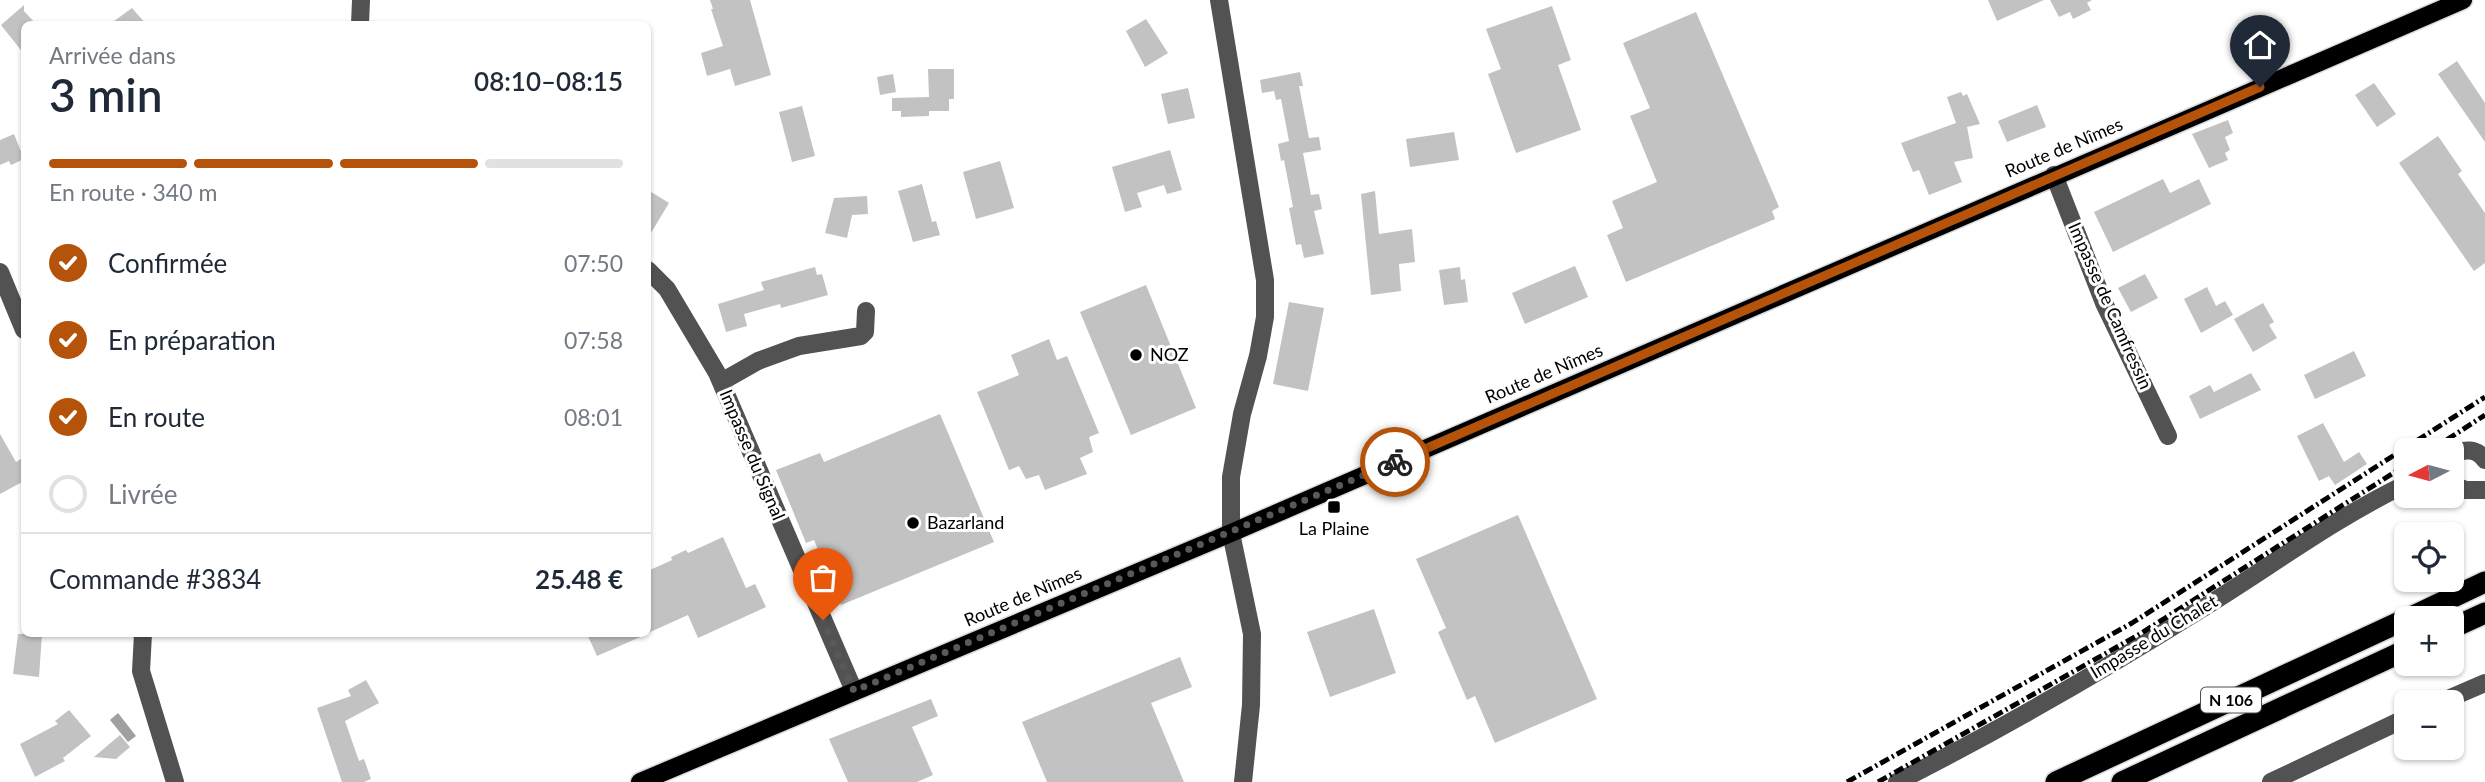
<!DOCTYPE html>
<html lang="fr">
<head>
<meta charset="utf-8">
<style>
  :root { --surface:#fff; --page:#f6f6f7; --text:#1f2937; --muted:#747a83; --line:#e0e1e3; --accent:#b45309 }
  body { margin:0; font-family:Lato,sans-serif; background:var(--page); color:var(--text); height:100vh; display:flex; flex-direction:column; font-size:26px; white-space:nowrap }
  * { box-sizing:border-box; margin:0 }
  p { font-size:23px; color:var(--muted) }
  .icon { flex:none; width:38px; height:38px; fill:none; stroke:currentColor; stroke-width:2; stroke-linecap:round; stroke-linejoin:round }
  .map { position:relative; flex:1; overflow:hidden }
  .drawer { position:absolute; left:21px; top:21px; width:630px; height:616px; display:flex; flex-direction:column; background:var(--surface); border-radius:10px; box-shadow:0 2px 5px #0004 }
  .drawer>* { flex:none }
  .needle { width:46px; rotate:264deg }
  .buttons { position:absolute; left:2394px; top:438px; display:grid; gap:14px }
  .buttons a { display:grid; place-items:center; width:70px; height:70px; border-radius:10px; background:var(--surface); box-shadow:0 2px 5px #0004; font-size:35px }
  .pin { position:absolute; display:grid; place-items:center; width:60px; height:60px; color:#fff; margin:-72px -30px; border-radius:50% 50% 50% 0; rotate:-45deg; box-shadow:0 0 7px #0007 }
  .pin .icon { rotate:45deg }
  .courier { position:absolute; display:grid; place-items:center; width:70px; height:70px; margin:-35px; border:5px solid #b45309; border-radius:50%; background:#fff; color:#222; box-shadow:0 2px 9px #0007 }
  .headline em { font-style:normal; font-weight:600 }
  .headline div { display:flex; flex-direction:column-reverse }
  .headline { display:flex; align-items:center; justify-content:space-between; height:119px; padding:0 28px }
  h1 { font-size:46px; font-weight:600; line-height:52px }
  .bar { display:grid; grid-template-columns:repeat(4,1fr); gap:10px 7px; align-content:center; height:84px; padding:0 28px }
  .bar i { height:9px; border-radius:5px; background:var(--line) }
  .bar .selected { background:var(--accent) }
  .bar p { grid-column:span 4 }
  .line { display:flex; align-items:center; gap:18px; padding:0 28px; border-top:2px solid var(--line) }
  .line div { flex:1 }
  ol { padding:0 28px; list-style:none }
  li { display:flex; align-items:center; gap:21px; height:77px }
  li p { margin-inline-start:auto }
  li .icon { padding:7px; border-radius:50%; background:var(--accent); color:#fff; stroke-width:4 }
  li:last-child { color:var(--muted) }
  li i { width:38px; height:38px; border:4px solid var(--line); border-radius:50% }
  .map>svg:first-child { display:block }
</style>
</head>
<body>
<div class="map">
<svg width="2485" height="782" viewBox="0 0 2485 782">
  <rect width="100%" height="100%" fill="#fff"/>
  <path fill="#a0a0a0" d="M118,713L136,736L128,742L110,720Z"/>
  <path fill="#c2c2c2" d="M710,0H750L771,75L735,86L730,69L707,76L701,53L723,46L711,9H713Z
    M1988,0H2044L1997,21Z
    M2050,0H2092L2087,3L2091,10L2073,19L2070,12L2059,17Z
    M24,5V11L36,24H24V54L1,25Z
    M1552,6L1571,60L1558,65L1581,130L1516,153L1488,74L1501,69L1486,29Z
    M132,8L146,24H110Z
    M1696,12L1779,207L1772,211L1775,219L1626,282L1607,235L1623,228L1612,201L1657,182L1630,116L1650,108L1623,43Z
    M1146,19L1168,53L1145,67L1126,31Z
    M2457,61L2485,103V142L2438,74Z
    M928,69H954V99H949V111H929V116L901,117V111H892V98L929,97Z
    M1300,72L1303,86H1299L1309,138L1319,137L1321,150L1303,153L1311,195L1319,194L1322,209L1314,211L1324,254L1304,258L1301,244L1296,245L1289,208L1293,207L1284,160L1281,161L1278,144L1289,141L1281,99L1276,100L1274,91L1262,93L1260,80Z
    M893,74L896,92L880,95L877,77Z
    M2374,83L2396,114L2377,127L2355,95Z
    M1188,88L1195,118L1168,124L1161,94Z
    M1961,92L1963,96L1967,94L1980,124L1967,127L1973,158L1954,162L1962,182L1929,195L1919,170L1913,172L1901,143L1956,123L1947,97Z
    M2037,105L2046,127L2007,142L1998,121Z
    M802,106L815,156L792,162L779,112Z
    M2228,120L2233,133L2225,137L2230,150L2225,153L2228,160L2209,168L2192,134Z
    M1454,132L1459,160L1410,167L1406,139Z
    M14,134L24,159L11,165L9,161L0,165V140Z
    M2438,136L2462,171L2458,174L2485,213V263L2474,271L2399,163Z
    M1170,150L1182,190L1167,194L1164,185L1137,193L1142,207L1125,212L1112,167Z
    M1000,161L1014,208L976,219L963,172Z
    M2163,179L2170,193L2199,179L2211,204L2113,252L2094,212Z
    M922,184L932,222L936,221L940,235L913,242L898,191Z
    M648,190L669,203L648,238Z
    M1375,191L1379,234L1412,229L1415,262L1399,264L1401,291L1371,295L1361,194Z
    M867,196L868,214L852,215L847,238L825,233L834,198Z
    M1575,266L1588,297L1525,324L1512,293Z
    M815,267L817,275L822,274L828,295L781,308L780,304L744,314L747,326L726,332L718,304L764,290L761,282Z
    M1460,267L1461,280L1465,279L1468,302L1444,305L1439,270Z
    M2145,274L2158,298L2131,312L2118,288Z
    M1146,285L1196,408L1131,435L1080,312Z
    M2207,287L2216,306L2225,301L2233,315L2201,333L2184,299Z
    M1289,302L1324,308L1308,391L1273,384Z
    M2263,303L2274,322L2269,325L2277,338L2253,352L2234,319Z
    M1049,339L1057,360L1067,356L1099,433L1089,437L1093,452L1080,458L1087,474L1045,490L1039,475L1026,479L1019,466L1009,470L977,392L1019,375L1011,355Z
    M2354,351L2366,376L2315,399L2304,375Z
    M2251,373L2261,390L2200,419L2189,396L2210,385L2214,392Z
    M940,414L994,542L841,605L814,540L806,543L776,470L820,453L824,462Z
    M2323,423L2344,462L2359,452L2367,464L2335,485L2329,476L2319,481L2297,436Z
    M0,434L16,462L24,457V481L0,494Z
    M1518,515L1597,699L1495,743L1475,696L1467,700L1438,632L1446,628L1416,559Z
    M723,537L746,588L755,584L766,607L698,638L688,615L648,633V571L672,560L671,557L686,550L688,553Z
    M1374,609L1396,673L1330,697L1307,632Z
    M18,634H42L39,677L13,674Z
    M587,634H647L597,656Z
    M1180,657L1192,687L1151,703L1184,782H1047L1022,722Z
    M366,680L379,703L345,721L359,761L364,759L371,779L364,782H342L317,708L351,696L348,690Z
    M931,699L938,716L912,727L933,775L917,782H848L829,739Z
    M69,710L91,736L63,758L65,761L35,777L20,744L58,724L55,721Z
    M120,735L130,747L116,759L94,757Z"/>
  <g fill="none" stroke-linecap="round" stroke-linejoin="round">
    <defs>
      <path id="major" d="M640,782L1231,533L2463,0"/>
      <path id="highway" d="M2409,618L2485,582
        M2452,628L2485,613
        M2056,782L2406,619
        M2122,782L2406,650"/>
    </defs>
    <use href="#major" stroke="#dbdbdb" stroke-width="21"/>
    <use href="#highway" stroke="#dbdbdb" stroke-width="24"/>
    <path stroke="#525252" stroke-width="18" d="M1219,0L1265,280V317L1258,356L1242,414L1231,477V533L1252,634L1251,705L1243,782
      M360,24L361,0
      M2054,175L2104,303L2168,436
      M648,270L667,289L717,373L854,691
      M0,272L24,330
      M721,382L758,361L799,346L861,336L865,332L866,311
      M2452,456C2463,448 2477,448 2485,460
      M2452,485L2466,490H2485
      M143,634L141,671L175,782
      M2441,702L2485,683
      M1897,782C2000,730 2100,672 2198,611C2267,569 2333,519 2406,484
      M2271,782L2406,718"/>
    <use href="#major" stroke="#000" stroke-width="18"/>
    <use href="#highway" stroke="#000" stroke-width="21"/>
    <path stroke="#000" stroke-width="5" stroke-dasharray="10 3.5 2 3.5" stroke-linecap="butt" d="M2431,450L2485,415
      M1847,782L2132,623L2485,397
      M1878,782L2140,634L2406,465"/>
  </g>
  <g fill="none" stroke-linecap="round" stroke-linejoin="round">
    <path stroke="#595959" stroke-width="7" stroke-dasharray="0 12.6" d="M823,620L854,691L1395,462"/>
    <path stroke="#b45309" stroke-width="9" d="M1395,462L2260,87"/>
  </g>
  <g fill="#000" stroke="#fff" stroke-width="2.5">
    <circle cx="1136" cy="355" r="7"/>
    <rect x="1327" y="500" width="14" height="14" rx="3.5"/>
    <circle cx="913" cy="523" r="7"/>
  </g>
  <g text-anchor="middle" stroke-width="6" stroke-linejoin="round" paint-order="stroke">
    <rect fill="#fff" stroke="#4c4c4c" stroke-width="2" x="2201" y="687.5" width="60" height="25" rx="5"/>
    <g font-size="16" font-weight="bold" fill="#000">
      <text x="2231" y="706">N 106</text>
    </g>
    <g font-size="18" fill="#000" stroke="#fff">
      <text transform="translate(2064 148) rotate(-23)" y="6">Route de Nîmes</text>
      <text transform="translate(2110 306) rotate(66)" y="6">Impasse de Camfressin</text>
      <text transform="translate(1544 374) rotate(-23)" y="6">Route de Nîmes</text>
      <text transform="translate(752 455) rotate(67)" y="6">Impasse du Signal</text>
      <text transform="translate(1023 597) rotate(-23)" y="6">Route de Nîmes</text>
      <text transform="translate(2154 637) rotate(-31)" y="6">Impasse du Chalet</text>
    </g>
    <g font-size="18" fill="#000" stroke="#fff" text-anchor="start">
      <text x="1150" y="361">NOZ</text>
      <text x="927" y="529">Bazarland</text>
      <text x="1334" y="535" text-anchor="middle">La Plaine</text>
    </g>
  </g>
</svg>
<div class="buttons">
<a><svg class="needle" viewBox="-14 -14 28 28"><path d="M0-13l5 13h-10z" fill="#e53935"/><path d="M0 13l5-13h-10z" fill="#747a83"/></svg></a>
<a><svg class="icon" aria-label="locate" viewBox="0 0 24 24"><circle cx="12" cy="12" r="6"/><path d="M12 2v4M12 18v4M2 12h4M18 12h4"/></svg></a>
<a>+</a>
<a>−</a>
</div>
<div class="pin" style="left:823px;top:620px;background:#ea580c"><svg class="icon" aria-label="bag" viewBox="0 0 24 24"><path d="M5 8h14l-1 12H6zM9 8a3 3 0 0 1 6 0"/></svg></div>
<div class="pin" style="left:2260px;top:87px;background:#1f2937"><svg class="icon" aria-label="home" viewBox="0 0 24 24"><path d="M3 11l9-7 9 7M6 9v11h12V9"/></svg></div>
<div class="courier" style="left:1395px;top:462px"><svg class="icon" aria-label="bike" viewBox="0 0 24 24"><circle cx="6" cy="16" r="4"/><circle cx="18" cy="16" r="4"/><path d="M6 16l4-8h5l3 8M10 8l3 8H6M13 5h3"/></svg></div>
<section class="drawer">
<div class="headline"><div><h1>3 min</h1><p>Arrivée dans</p></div><em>08:10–08:15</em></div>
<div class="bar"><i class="selected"></i><i class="selected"></i><i class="selected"></i><i></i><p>En route · 340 m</p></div>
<ol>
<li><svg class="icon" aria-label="check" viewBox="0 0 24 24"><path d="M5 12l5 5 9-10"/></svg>Confirmée<p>07:50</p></li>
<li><svg class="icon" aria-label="check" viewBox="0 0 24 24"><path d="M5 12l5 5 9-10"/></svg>En préparation<p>07:58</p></li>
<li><svg class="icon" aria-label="check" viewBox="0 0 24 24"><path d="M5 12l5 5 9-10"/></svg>En route<p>08:01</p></li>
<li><i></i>Livrée</li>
</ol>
<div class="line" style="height:91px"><div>Commande #3834</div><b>25.48 €</b></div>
</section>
</div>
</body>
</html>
